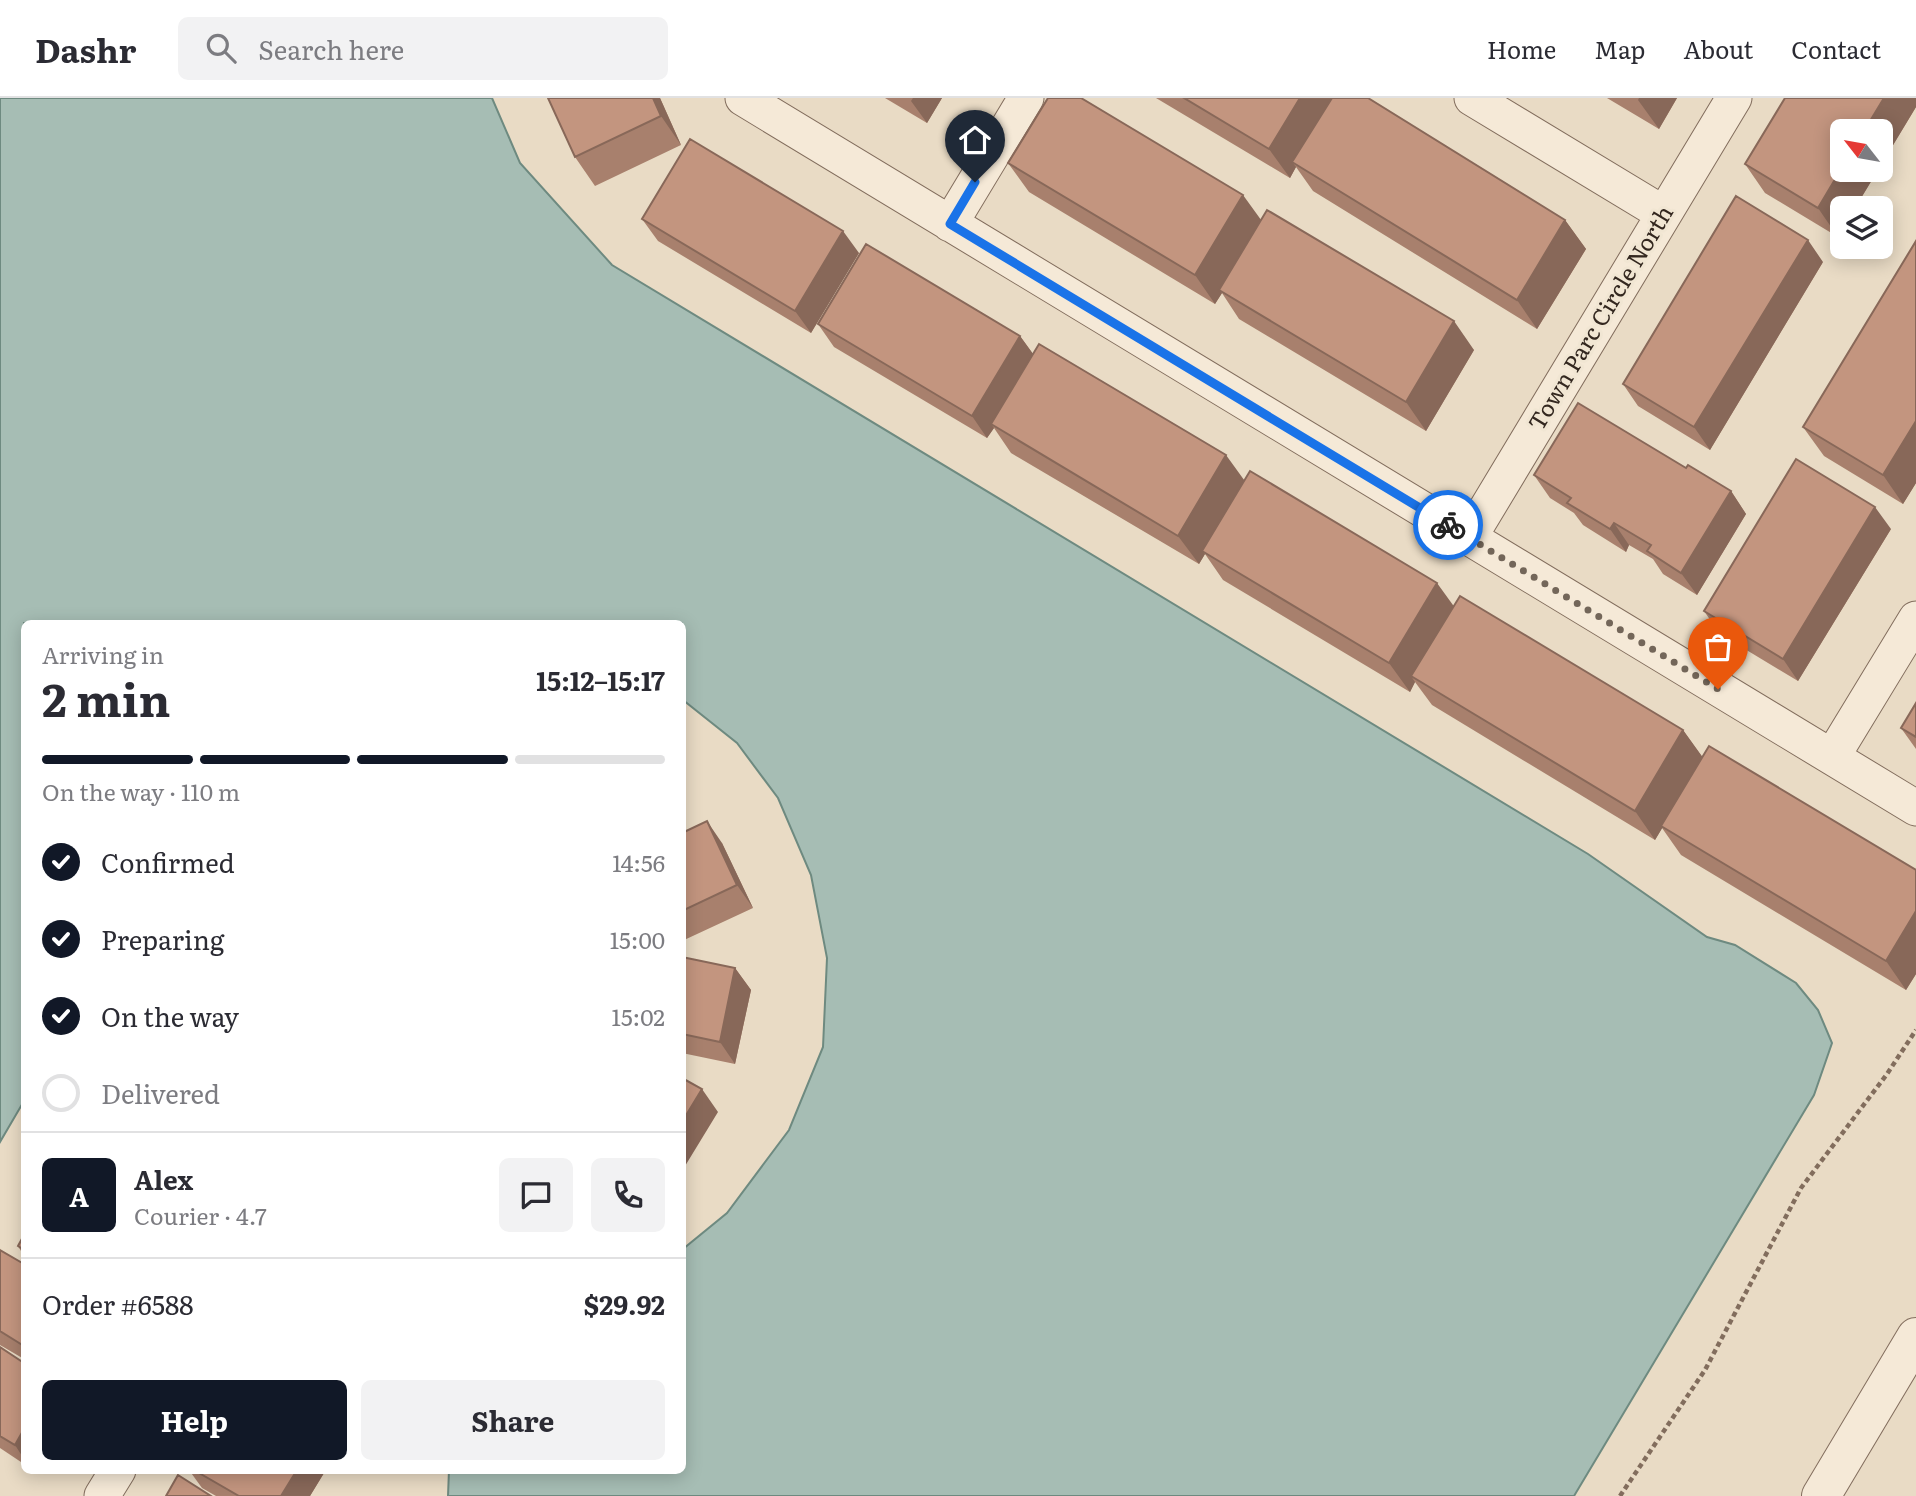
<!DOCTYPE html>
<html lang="en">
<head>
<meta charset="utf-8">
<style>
  :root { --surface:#fff; --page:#f2f2f3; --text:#2b2b33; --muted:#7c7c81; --line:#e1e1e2; --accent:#111827 }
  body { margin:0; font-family:Literata,serif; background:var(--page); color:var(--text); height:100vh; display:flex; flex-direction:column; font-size:26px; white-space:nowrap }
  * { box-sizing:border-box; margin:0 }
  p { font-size:23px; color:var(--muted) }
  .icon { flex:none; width:38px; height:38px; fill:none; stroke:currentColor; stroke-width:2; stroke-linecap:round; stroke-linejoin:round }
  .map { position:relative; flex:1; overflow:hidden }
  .side { position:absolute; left:21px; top:522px; width:665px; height:854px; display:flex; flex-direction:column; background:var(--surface); border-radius:10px; box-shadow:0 4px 18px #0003 }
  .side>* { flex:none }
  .needle { width:46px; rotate:301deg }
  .controls { position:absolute; left:1830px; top:21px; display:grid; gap:14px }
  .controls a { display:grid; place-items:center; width:63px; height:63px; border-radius:10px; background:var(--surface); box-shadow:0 4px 18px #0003; font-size:35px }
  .pin { position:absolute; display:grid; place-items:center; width:60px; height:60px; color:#fff; margin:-72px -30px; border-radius:50% 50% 50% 0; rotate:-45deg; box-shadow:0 0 7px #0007 }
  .pin .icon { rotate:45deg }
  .courier { position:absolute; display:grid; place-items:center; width:70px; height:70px; margin:-35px; border:5px solid #1a73e8; border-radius:50%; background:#fff; color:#222; box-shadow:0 2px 9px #0007 }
  .head em { font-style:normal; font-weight:700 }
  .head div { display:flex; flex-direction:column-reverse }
  .head { display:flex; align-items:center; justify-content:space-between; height:119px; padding:0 21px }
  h1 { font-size:46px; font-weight:700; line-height:52px }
  .bar { display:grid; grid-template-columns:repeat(4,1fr); gap:10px 7px; align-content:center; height:84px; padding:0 21px }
  .bar i { height:9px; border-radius:5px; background:var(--line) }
  .bar .active { background:var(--accent) }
  .bar p { grid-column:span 4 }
  .line { display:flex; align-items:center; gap:18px; padding:0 21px; border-top:2px solid var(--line) }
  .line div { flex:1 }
  .round { display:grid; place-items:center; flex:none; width:74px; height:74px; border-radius:10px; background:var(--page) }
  ol { padding:0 21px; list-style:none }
  li { display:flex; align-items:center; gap:21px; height:77px }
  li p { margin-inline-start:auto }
  li .icon { padding:7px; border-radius:50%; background:var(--accent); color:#fff; stroke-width:4 }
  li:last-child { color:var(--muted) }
  li i { width:38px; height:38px; border:4px solid var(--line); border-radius:50% }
  .action { display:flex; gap:14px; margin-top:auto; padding:14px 21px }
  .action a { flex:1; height:80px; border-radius:10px; background:var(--accent); color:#fff; font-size:28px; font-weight:700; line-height:80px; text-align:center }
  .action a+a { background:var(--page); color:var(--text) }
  header { display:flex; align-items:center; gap:42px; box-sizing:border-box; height:98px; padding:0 35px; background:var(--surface); border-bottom:2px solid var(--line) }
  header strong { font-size:33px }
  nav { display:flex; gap:38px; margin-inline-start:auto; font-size:24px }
  .search { width:490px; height:63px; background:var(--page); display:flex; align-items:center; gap:18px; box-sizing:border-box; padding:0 24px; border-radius:10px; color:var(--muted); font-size:26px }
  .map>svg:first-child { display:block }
</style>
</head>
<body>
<header>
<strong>Dashr</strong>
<div class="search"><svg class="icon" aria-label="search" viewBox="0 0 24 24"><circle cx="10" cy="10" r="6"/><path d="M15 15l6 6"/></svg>Search here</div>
<nav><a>Home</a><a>Map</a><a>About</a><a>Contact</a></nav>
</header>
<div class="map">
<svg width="1916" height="1398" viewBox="0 0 1916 1398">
  <rect width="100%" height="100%" fill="#e9dbc5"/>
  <path fill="#a6bdb4" stroke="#6e8a80" stroke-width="2" d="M0,0H492L520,65L612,167L1588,756L1707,839L1735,847L1796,885L1818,912L1832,945L1814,997L1574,1398H448L449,1372H682L683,1151L727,1115L789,1032L823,949L827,860L811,777L778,700L737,645L683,602L682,525H24V1003L0,1044Z"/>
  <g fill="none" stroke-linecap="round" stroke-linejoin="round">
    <defs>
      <path id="minor" d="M743,0L1916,710
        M1472,0L1664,116
        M950,126L1026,0
        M1469,440L1734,0
        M1832,659L1916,521
        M102,1398L118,1372"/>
      <path id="tertiary" d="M1821,1398L1916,1239"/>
    </defs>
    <use href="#minor" stroke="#826d5d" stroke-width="37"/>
    <use href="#tertiary" stroke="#826d5d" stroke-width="40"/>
    <path stroke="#826d5d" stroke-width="4.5" stroke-dasharray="5 3.5" stroke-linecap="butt" d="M1620,1398L1705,1272L1801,1090L1887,976L1916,932"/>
    <use href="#minor" stroke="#f5e9d7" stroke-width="35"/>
    <use href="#tertiary" stroke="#f5e9d7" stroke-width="38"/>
  </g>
  <path fill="#a8806d" d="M548,0H660L681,47L595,88L575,59Z
    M885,0H942L927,25Z
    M1156,0H1368L1565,122L1586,151L1537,231L1313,93L1296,69L1290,80Z
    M1607,0H1677L1659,31Z
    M1916,0V9L1881,67L1843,72H1878L1855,110H1843L1838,139L1765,95L1745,66Z
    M1008,65L1261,122L1474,252L1426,333L1239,221L1222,195L1215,206L1029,94Z
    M642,121L859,155L811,235L658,143Z
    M1916,143V385L1903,406L1824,358L1803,329Z
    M1823,164L1710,352L1638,308L1623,286Z
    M818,226L1020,238L1033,256L1454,508L1683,632L1702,659L1916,772V876L1906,892L1681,757L1662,730L1655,742L1432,607L1415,584L1410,594L1223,482L1205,456L1199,466L1011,355L994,330L987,340L834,249Z
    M1686,370L1731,393L1746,416L1697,497L1663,476L1653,461L1629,447L1626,454L1583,427L1574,415L1550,400L1534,377Z
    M1891,431L1798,583L1720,536L1704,513Z
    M1916,605V651L1901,630Z
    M682,735L722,745L753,810L682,843Z
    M682,859L735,870L751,892L735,966L682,955Z
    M24,1137V1158L18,1148Z
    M0,1152L24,1166V1261L0,1247Z
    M0,1249L24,1265V1366L0,1350Z
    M189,1372H322L324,1375L310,1398H216L202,1390Z"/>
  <path fill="#886859" d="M653,0H660L681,47L661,18Z
    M913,0H942L927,25L911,3Z
    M1300,0H1338L1292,64L1296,69L1290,80L1269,51Z
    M1639,0H1677L1659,31L1638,2Z
    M1884,0H1916V9L1881,67V33H1864Z
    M1843,68V72H1878L1855,110H1843V131L1838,139L1818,110Z
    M1243,97L1264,126L1219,192L1222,195L1215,206L1195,177Z
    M1565,122L1586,151L1537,231L1517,202Z
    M843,133L859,155L811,235L795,213Z
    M1808,142L1823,164L1710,352L1694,329Z
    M1454,223L1474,252L1426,333L1406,304Z
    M1020,238L1036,260L991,326L994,330L987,340L972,318Z
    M1916,323V385L1903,406L1883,377Z
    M1226,357L1247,386L1202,453L1205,456L1199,466L1178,438Z
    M1731,393L1746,416L1697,497L1681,475Z
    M1875,409L1891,431L1798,583L1783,561Z
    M1614,425L1629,447L1626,454L1610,431Z
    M1437,485L1458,514L1411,578L1415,584L1410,594L1389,565Z
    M1683,632L1704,661L1655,742L1635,713Z
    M707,723L722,745L753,810L737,787Z
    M1916,813V876L1906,892L1886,863Z
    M735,870L751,892L735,966L720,944Z
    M702,991L718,1014L682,1073V1024Z
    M24,1331V1361L15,1347Z
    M297,1372H322L324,1375L310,1398H281Z"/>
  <path fill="#c3957f" stroke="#886859" stroke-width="2" d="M548,0H653L661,18L575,59Z
    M1048,0H1081L1243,97L1195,177L1008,65Z
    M1184,0H1300L1269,51Z
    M1332,0H1368L1565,122L1517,202L1292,64Z
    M1785,0H1884L1864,33H1843V68L1818,110L1745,66Z
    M690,41L843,133L795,213L642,121Z
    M1736,98L1808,142L1694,329L1623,286Z
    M1267,112L1454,223L1406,304L1219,192Z
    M1916,143V323L1883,377L1803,329Z
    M866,146L1020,238L972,318L818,226Z
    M1039,246L1226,357L1178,438L991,326Z
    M1578,305L1686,370L1688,367L1731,393L1681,475L1647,453L1651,447L1614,425L1610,431L1567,405L1571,400L1534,377Z
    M1796,361L1875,409L1783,561L1704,513Z
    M1250,373L1437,485L1389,565L1202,453Z
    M1460,498L1683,632L1635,713L1411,578Z
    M1916,605V639L1901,630Z
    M1709,648L1916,772V813L1886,863L1661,728Z
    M707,723L737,787L682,813V735Z
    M682,859L735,870L720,944L682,936Z
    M682,980L702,991L682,1024Z
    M24,1137V1152L18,1148Z
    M0,1152L24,1166V1248L0,1233Z
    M0,1249L24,1265V1331L15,1347L0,1338Z
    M194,1372H297L281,1398H239Z
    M178,1377L211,1398H166Z"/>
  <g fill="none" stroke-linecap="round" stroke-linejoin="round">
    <path stroke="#736659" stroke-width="7" stroke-dasharray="0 12.6" d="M1448,427L1718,591"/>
    <path stroke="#1a73e8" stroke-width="9" d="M975,84L950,126L1448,427"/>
  </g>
  <g text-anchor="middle" stroke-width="6" stroke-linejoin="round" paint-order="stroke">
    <g font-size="23" fill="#33271f" stroke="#f1e6d3">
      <text transform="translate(1601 220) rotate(-59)" y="8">Town Parc Circle North</text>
    </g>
  </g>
</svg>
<div class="controls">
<a><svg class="needle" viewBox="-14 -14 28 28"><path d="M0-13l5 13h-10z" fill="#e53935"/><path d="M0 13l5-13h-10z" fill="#7c7c81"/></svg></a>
<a><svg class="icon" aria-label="layers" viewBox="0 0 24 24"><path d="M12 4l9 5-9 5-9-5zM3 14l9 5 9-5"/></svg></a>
</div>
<div class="pin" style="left:1718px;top:591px;background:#ea580c"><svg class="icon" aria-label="bag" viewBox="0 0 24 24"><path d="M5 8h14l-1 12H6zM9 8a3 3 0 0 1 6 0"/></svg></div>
<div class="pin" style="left:975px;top:84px;background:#1f2937"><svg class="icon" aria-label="home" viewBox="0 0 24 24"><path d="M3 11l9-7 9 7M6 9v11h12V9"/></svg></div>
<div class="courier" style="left:1448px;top:427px"><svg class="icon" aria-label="bike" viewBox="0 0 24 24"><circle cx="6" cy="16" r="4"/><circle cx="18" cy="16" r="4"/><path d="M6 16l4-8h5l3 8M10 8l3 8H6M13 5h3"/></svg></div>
<section class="side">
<div class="head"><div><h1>2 min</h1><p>Arriving in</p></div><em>15:12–15:17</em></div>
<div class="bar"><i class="active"></i><i class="active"></i><i class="active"></i><i></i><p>On the way · 110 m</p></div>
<ol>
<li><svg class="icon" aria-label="check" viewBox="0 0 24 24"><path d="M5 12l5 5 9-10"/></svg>Confirmed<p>14:56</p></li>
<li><svg class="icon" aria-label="check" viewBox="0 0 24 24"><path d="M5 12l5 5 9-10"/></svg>Preparing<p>15:00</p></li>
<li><svg class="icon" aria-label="check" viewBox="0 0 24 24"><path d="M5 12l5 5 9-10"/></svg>On the way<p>15:02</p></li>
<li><i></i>Delivered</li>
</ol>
<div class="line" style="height:126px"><b class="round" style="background:var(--accent);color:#fff">A</b><div><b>Alex</b><p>Courier · 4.7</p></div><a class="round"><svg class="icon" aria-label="chat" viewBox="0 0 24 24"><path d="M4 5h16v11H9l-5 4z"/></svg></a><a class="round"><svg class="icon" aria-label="phone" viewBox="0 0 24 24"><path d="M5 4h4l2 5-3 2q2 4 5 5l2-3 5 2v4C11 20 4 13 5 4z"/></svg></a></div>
<div class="line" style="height:91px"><div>Order #6588</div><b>$29.92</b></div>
<div class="action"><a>Help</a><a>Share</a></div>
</section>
</div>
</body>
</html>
